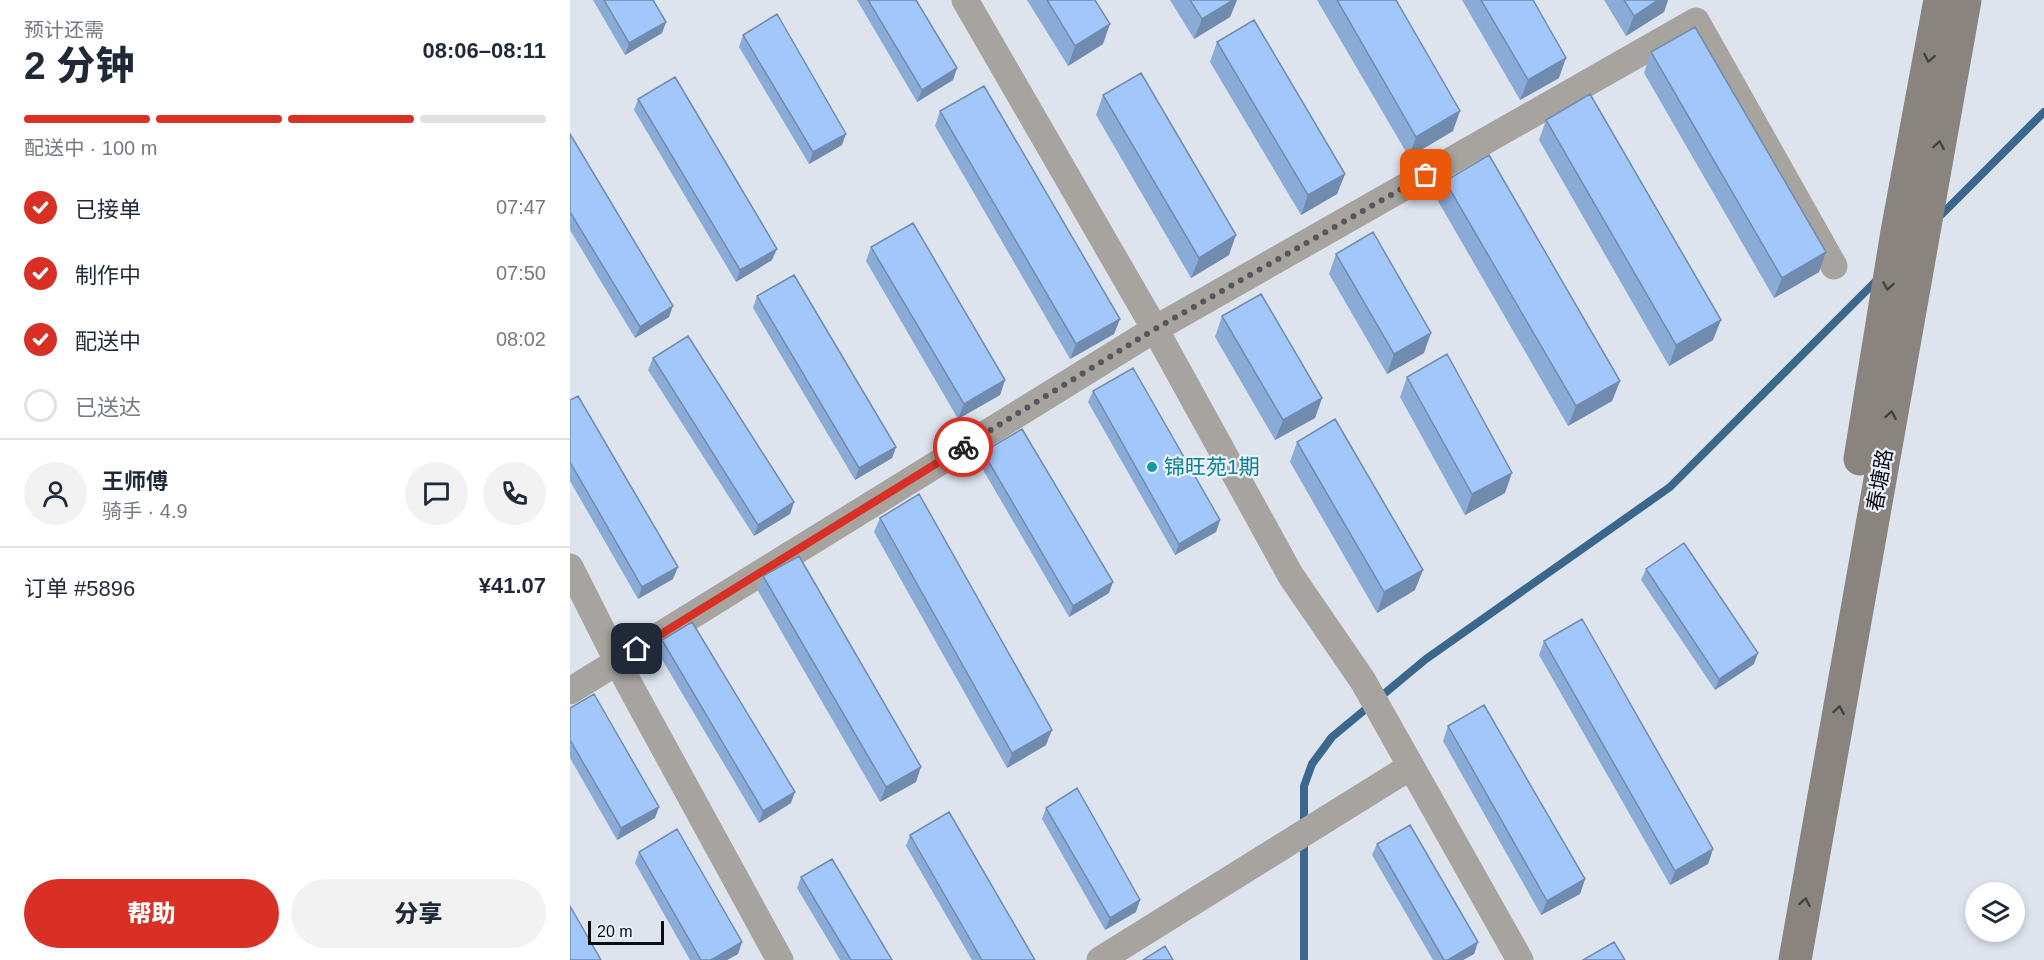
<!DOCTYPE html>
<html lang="zh">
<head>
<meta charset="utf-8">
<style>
  :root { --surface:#fff; --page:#f2f2f3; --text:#1f2937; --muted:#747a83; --line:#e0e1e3; --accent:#d93025 }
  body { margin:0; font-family:Arial,"Noto Sans SC",sans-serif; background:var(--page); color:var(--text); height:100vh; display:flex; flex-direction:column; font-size:22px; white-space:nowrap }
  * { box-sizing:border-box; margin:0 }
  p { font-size:20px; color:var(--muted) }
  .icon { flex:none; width:33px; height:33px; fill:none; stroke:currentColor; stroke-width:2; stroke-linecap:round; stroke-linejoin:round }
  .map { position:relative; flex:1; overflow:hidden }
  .details { display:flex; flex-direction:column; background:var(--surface); width:570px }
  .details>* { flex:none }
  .buttons { position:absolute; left:1395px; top:882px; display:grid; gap:12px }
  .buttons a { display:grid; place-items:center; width:60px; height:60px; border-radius:50%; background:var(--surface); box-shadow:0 3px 9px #0003; font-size:30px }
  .scale { position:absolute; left:18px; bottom:15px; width:76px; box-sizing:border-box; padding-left:6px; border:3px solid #0b0d10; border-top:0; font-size:16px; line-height:21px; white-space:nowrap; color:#0b0d10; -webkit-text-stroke:4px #eaf1fc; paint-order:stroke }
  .pin { position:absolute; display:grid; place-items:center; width:51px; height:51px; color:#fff; margin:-26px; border-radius:12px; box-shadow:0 3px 9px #0006 }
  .courier { position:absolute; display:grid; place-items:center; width:60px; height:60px; margin:-30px; border:4px solid #d93025; border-radius:50%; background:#fff; color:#222; box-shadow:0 2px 8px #0007 }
  .head em { font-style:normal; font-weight:800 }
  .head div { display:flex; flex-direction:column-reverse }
  .head { display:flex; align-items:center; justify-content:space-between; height:102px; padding:0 24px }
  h1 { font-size:39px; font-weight:800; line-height:45px }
  .bar { display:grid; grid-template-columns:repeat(4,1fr); gap:9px 6px; align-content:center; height:72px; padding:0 24px }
  .bar i { height:8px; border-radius:4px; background:var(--line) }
  .bar .active { background:var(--accent) }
  .bar p { grid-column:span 4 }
  .line { display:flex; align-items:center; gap:15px; padding:0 24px; border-top:2px solid var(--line) }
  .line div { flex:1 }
  .round { display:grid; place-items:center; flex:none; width:63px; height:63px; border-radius:32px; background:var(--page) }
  ol { padding:0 24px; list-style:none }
  li { display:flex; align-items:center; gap:18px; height:66px }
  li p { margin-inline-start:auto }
  li .icon { padding:6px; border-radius:50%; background:var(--accent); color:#fff; stroke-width:4 }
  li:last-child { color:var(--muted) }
  li i { width:33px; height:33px; border:3px solid var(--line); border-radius:50% }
  .cta { display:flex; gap:12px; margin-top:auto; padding:12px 24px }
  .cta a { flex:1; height:69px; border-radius:36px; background:var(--accent); color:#fff; font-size:24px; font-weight:800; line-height:69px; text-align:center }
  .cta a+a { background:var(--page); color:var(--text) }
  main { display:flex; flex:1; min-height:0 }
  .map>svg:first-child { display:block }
</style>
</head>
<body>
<main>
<section class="details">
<div class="head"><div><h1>2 分钟</h1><p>预计还需</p></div><em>08:06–08:11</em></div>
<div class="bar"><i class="active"></i><i class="active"></i><i class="active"></i><i></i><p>配送中 · 100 m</p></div>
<ol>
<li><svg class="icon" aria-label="check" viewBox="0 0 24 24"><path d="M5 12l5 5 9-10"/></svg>已接单<p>07:47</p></li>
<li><svg class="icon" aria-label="check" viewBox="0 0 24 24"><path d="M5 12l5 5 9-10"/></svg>制作中<p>07:50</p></li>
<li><svg class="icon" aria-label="check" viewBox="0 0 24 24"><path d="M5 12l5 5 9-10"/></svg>配送中<p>08:02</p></li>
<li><i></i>已送达</li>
</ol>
<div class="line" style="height:108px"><a class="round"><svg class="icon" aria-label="person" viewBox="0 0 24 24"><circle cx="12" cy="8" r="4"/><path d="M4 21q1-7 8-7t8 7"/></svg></a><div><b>王师傅</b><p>骑手 · 4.9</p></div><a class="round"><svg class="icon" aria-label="chat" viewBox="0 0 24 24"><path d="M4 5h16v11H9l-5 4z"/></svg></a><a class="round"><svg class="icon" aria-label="phone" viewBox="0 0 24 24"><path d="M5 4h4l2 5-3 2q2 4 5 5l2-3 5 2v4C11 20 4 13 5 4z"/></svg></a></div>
<div class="line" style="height:78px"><div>订单 #5896</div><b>¥41.07</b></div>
<div class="cta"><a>帮助</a><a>分享</a></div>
</section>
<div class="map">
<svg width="1474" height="960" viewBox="0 0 1474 960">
  <rect width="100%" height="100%" fill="#dde4ee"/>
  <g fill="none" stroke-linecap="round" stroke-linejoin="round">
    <path stroke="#3b678d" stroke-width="8" d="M1367,219L1474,112
      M734,827V786L742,764L762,737L856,659L1100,487L1308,279
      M734,960V839"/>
    <path stroke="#a7a39f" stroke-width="27" d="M395,0L585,329L721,576L793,681L950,960
      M0,567L58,682L210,960
      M0,691L585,329L1126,21L1264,266
      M530,960L840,767"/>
    <path stroke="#89847e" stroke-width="33" d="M1290,459L1327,232L1370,0
      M1225,960L1395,0"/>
  </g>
  <path fill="#8babd7" d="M23,0H83L96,22L92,33L55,55Z
    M287,0H346L387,68L383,80L347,102Z
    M457,0H525L533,44L498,66Z
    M600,0H667L660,17L624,39Z
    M747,0H826L883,131L839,157Z
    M892,0H963L989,78L950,100Z
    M1034,0H1098L1094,12L1056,36Z
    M173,35L272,145L239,164L169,47Z
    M647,42L775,174L767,194L731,215L640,62Z
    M1081,52L1249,272L1204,298L1074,73Z
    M533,95L659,255L621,278L526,115Z
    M68,99L202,260L166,282L64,110Z
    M370,111L550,319L544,334L500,359L365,126Z
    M976,120L1143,340L1099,366L969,140Z
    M0,134L99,317L65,338L0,230Z
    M875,181L1050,381L1042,401L998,426L868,201Z
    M301,247L435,380L430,395L388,419L296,261Z
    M766,254L854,353L817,374L759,274Z
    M187,296L326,447L322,458L285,480L183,308Z
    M652,316L752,398L745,418L705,440L645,337Z
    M83,358L224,502L220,514L184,536L78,370Z
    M837,377L935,493L895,515L830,397Z
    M523,391L650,520L646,532L605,555L518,402Z
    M0,400L103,579L68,599L0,481Z
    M727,442L845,590L807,613L720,462Z
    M413,452L539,593L499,617L409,463Z
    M310,518L476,745L437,768L304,532Z
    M1076,569L1184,664L1145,690L1071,580Z
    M193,576L346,782L310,802L188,591Z
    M92,640L221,803L189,823L87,651Z
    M974,641L1143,849L1138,864L1100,885L969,655Z
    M0,708L85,818L47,840L0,758Z
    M878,726L1015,879L1010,894L971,915L873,741Z
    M476,808L566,912L535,930L472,819Z
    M340,835L465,960H402L336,846Z
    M807,844L908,942L904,954L893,960H863L802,855Z
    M69,852L168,954L157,960H120L65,863Z
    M231,877L322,960H270L227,888Z"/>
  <path fill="#718baf" d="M663,0H667L660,17L624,39L632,19Z
    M1088,0H1098L1094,12L1056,36L1064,16Z
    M96,22L92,33L55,55L59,43Z
    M540,24L533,44L498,66L505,46Z
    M996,58L989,78L950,100L958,80Z
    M387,68L383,80L347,102L352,90Z
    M890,111L883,131L839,157L846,137Z
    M276,134L272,145L239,164L243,152Z
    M775,174L767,194L731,215L738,195Z
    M666,235L659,255L621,278L629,258Z
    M207,249L202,260L166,282L170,270Z
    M1256,252L1249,272L1204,298L1212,278Z
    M103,306L99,317L65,338L70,327Z
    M550,319L544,334L500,359L506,344Z
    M1151,320L1143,340L1099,366L1106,345Z
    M861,333L854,353L817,374L824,354Z
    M435,380L430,395L388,419L394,404Z
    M1050,381L1042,401L998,426L1006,406Z
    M752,398L745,418L705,440L713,420Z
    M326,447L322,458L285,480L289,468Z
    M942,473L935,493L895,515L902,494Z
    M224,502L220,514L184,536L188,525Z
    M650,520L646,532L605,555L609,544Z
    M108,567L103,579L68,599L72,587Z
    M853,570L845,590L807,613L814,592Z
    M543,582L539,593L499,617L503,606Z
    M1188,653L1184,664L1145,690L1149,679Z
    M482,730L476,745L437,768L442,753Z
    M351,767L346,782L310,802L316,787Z
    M225,792L221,803L189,823L193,811Z
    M89,807L85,818L47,840L51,828Z
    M1143,849L1138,864L1100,885L1105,871Z
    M1015,879L1010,894L971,915L977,901Z
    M570,900L566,912L535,930L540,918Z
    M172,942L168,954L157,960H141Z
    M908,942L904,954L893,960H878Z"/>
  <path fill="#a2c7fa" stroke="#718baf" stroke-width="1.5" d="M34,0H83L96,22L59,43Z
    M298,0H346L387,68L352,90Z
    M477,0H525L540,24L505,46Z
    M620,0H663L632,19Z
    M767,0H826L890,111L846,137Z
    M911,0H963L996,58L958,80Z
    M1054,0H1088L1064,16Z
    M207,14L276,134L243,152L173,35Z
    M684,20L775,174L738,195L647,42Z
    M1125,27L1256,252L1212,278L1081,52Z
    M571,73L666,235L629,258L533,95Z
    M105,77L207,249L170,270L68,99Z
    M414,86L550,319L506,344L370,111Z
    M1020,94L1151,320L1106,345L976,120Z
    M0,134L103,306L70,327L0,212Z
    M919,155L1050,381L1006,406L875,181Z
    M343,223L435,380L394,404L301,247Z
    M803,232L861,333L824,354L766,254Z
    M224,275L326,447L289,468L187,296Z
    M691,294L752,398L713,420L652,316Z
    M118,336L224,502L188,525L83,358Z
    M877,354L942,473L902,494L837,377Z
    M563,368L650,520L609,544L523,391Z
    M8,396L108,567L72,587L0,462V400Z
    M765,419L853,570L814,592L727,442Z
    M452,429L543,582L503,606L413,452Z
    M349,494L482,730L442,753L310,518Z
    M1114,543L1188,653L1149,679L1076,569Z
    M229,556L351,767L316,787L193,576Z
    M1012,619L1143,849L1105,871L974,641Z
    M122,622L225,792L193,811L92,640Z
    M24,694L89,807L51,828L0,740V708Z
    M914,705L1015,879L977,901L878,726Z
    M507,788L570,900L540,918L476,808Z
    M379,812L465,960H412L340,835Z
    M840,825L908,942L878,960H874L807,844Z
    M107,829L172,942L141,960H131L69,852Z
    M262,859L322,960H281L231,877Z
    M0,906L31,960H0Z
    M1044,942L1055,960H1013Z
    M595,946L603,960H573Z"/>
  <defs><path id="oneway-chevron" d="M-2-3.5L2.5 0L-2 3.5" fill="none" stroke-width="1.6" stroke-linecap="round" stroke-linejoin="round" transform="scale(1.5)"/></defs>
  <g stroke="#444342">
    <use href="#oneway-chevron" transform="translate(1359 58) rotate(101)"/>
    <use href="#oneway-chevron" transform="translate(1369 145) rotate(-80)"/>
    <use href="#oneway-chevron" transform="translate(1318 286) rotate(99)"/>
    <use href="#oneway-chevron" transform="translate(1321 415) rotate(-80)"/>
    <use href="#oneway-chevron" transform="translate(1269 710) rotate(-80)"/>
    <use href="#oneway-chevron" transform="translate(1235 902) rotate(-80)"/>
  </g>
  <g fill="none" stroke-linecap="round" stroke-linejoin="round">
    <path stroke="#54585e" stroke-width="6" stroke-dasharray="0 10.8" d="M393,447L585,329L856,175"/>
    <path stroke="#d93025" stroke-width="8" d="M67,649L393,447"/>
  </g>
  <circle fill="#0f9aa8" stroke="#eaf1fc" stroke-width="2" cx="582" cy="467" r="6"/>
  <g text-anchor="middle" stroke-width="4.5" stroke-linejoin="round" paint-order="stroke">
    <g font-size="21" fill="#0d838f" stroke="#eaf1fc" text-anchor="start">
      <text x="594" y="474">锦旺苑1期</text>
    </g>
    <g font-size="21" fill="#0b0d10" stroke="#eaf1fc">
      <text transform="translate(1310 480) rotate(-80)" y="7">春塘路</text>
    </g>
  </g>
</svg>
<div class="buttons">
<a><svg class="icon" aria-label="layers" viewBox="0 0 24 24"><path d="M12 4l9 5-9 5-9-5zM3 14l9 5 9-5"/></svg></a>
</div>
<div class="scale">20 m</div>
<div class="pin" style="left:856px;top:175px;background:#ea580c"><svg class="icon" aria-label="bag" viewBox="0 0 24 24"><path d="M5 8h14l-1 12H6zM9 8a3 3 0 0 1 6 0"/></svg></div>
<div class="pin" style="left:67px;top:649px;background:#1f2937"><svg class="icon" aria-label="home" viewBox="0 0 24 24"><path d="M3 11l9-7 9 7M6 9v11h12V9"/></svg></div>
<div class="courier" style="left:393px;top:447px"><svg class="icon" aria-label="bike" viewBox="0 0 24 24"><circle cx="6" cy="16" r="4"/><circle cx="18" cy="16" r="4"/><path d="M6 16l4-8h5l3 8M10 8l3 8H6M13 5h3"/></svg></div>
</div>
</main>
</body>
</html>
